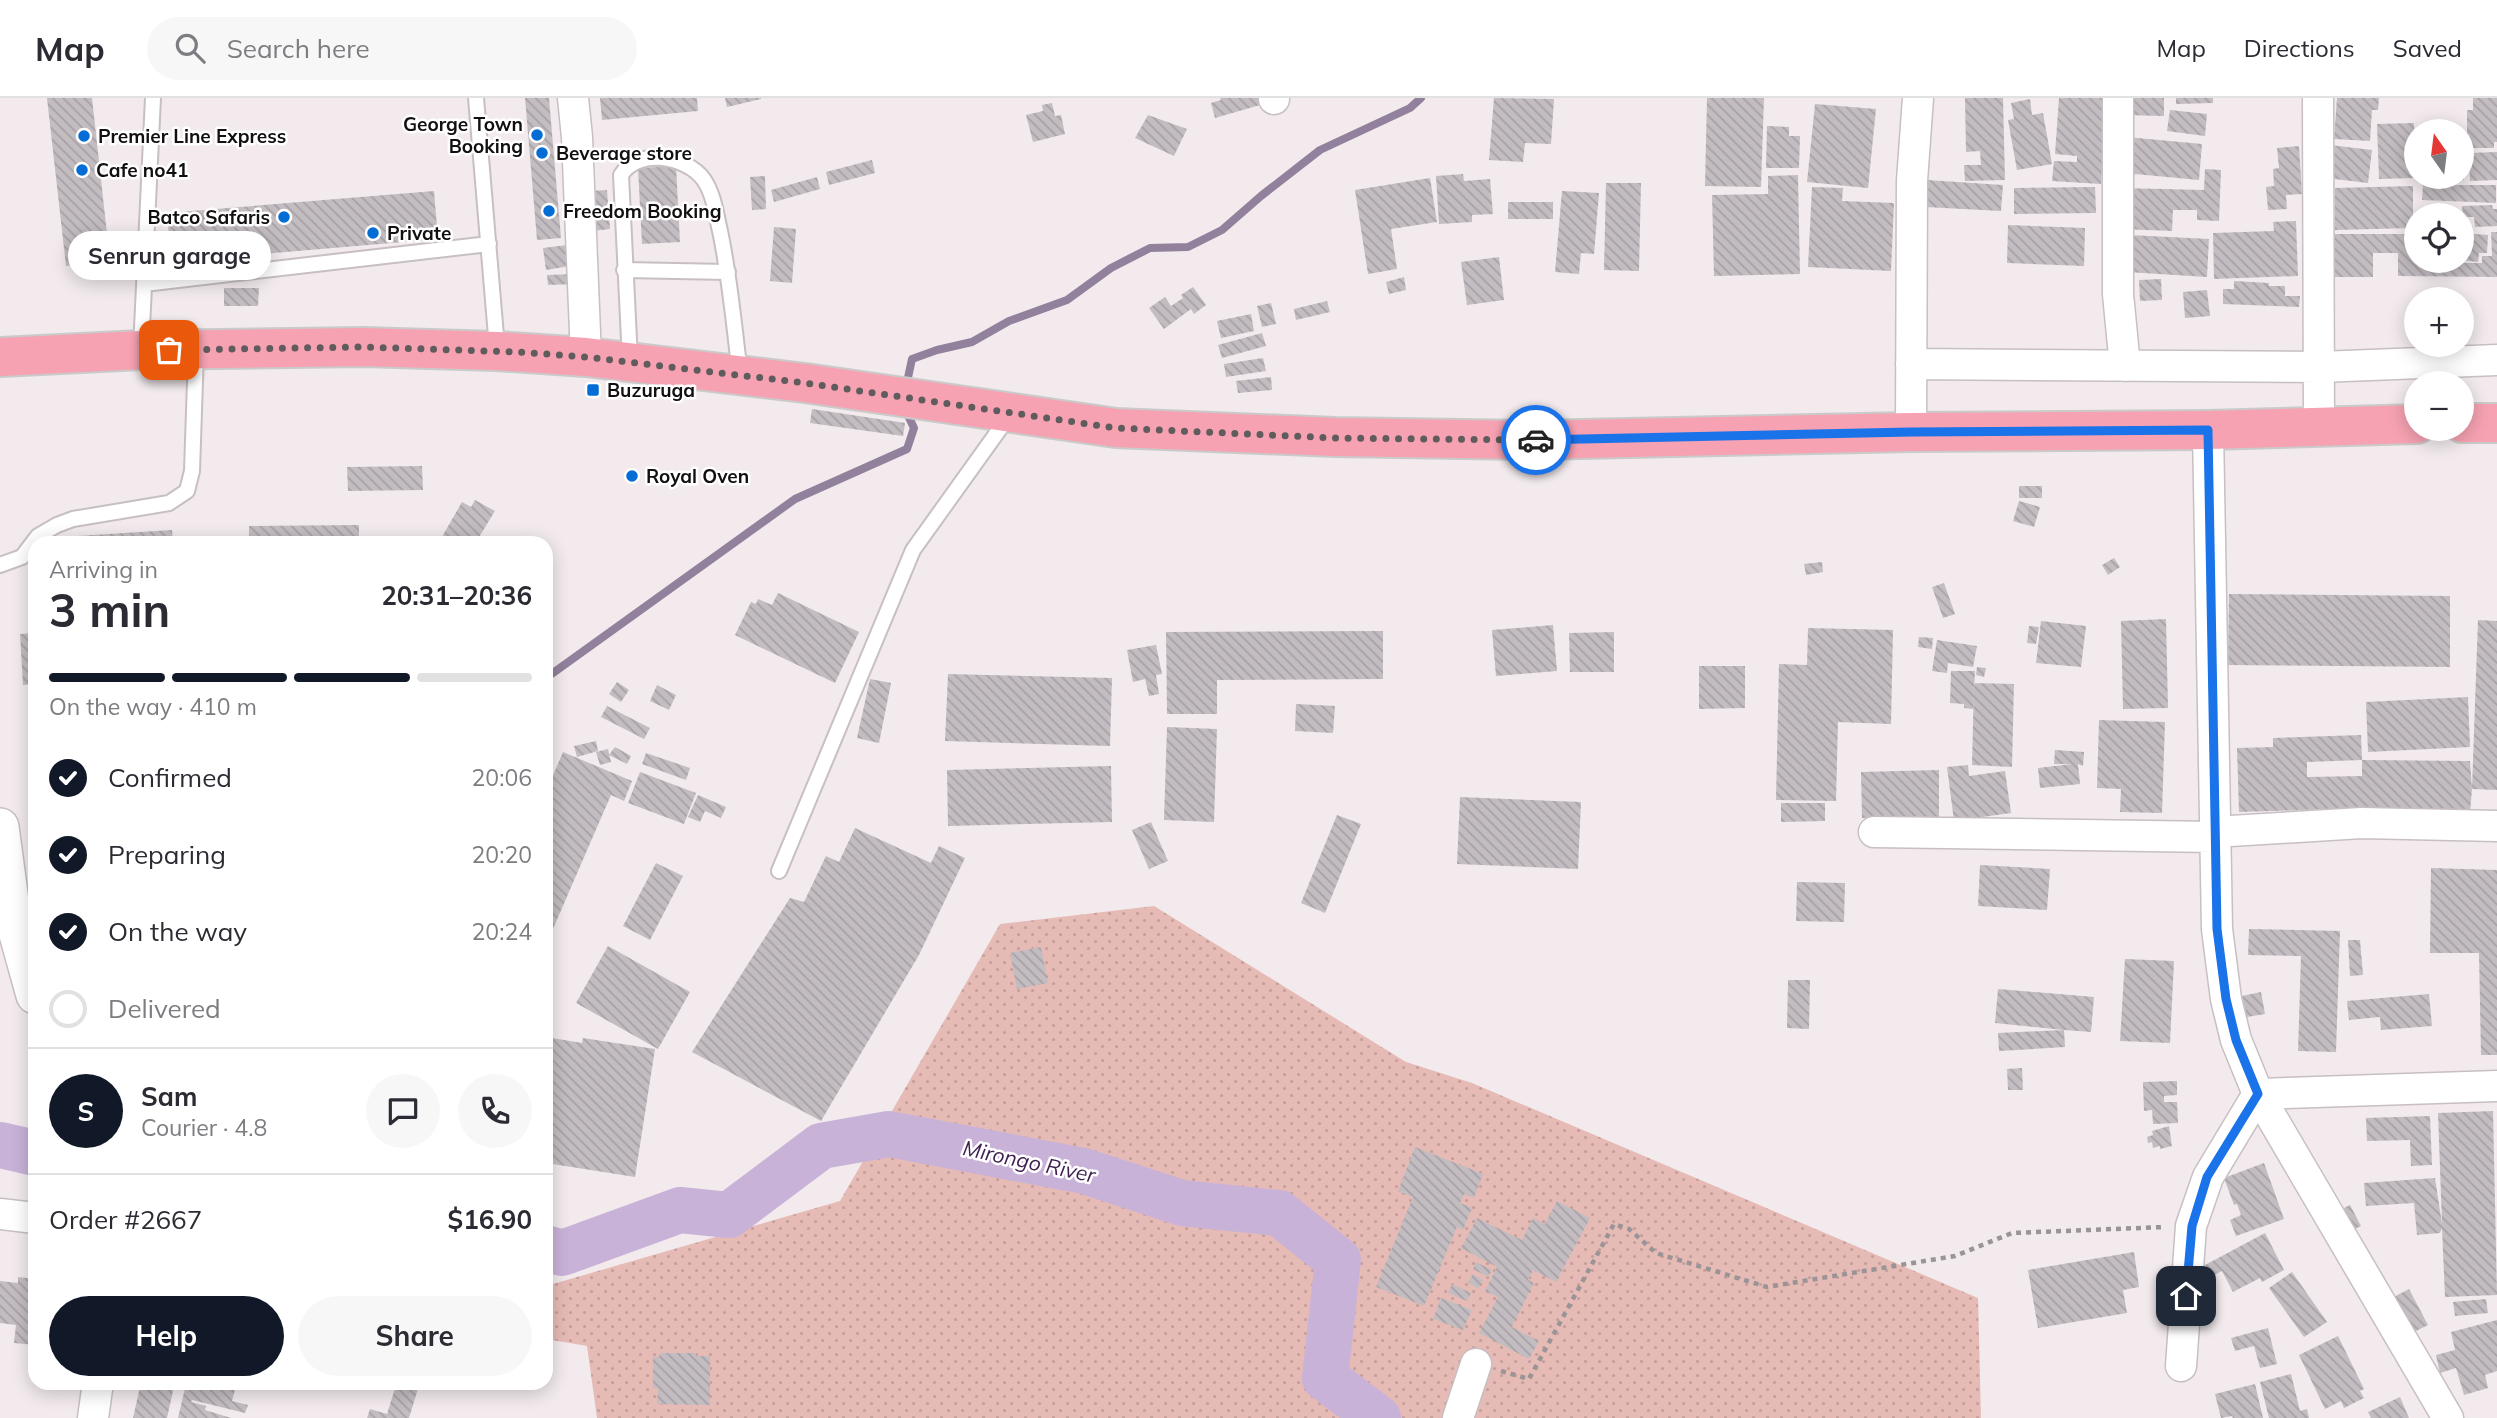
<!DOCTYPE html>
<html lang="en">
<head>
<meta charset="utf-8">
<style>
  :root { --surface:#fff; --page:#f7f7f7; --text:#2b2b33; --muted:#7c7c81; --line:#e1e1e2; --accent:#111827 }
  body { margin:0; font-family:Mulish,sans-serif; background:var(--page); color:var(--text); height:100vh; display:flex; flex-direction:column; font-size:26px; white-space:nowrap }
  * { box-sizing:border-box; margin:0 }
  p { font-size:23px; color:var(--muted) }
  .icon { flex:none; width:38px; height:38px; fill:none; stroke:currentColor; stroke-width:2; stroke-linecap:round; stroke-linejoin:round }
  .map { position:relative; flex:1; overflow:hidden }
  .side { position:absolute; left:28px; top:438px; width:525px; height:854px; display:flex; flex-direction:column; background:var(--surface); border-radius:21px; box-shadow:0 4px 18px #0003 }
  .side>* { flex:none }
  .needle { width:46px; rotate:346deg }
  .fabs { position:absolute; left:2404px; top:21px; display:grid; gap:14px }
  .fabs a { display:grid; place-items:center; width:70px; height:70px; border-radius:50%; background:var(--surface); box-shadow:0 4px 18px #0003; font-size:35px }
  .pin { position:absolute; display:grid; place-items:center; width:60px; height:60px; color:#fff; margin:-30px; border-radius:14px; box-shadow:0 4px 10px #0006 }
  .courier { position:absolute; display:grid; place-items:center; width:70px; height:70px; margin:-35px; border:5px solid #1a73e8; border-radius:50%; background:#fff; color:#222; box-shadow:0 2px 9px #0007 }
  .bubble { position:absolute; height:49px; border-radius:24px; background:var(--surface); box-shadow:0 4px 18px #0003; font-size:23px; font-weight:700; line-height:49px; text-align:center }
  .overview em { font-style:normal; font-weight:700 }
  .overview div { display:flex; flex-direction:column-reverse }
  .overview { display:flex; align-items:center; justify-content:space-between; height:119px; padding:0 21px }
  h1 { font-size:46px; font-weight:700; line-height:52px }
  .bar { display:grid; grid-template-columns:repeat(4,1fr); gap:10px 7px; align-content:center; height:84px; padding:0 21px }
  .bar i { height:9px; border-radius:5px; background:var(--line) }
  .bar .on { background:var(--accent) }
  .bar p { grid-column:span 4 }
  .line { display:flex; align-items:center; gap:18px; padding:0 21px; border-top:2px solid var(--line) }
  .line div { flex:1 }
  .round { display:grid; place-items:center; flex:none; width:74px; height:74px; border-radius:37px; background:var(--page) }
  ol { padding:0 21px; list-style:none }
  li { display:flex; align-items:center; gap:21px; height:77px }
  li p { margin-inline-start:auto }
  li .icon { padding:7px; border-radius:50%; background:var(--accent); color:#fff; stroke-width:4 }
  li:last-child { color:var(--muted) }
  li i { width:38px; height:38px; border:4px solid var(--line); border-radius:50% }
  .action { display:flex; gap:14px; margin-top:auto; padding:14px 21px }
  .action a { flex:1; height:80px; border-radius:42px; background:var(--accent); color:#fff; font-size:28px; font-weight:700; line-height:80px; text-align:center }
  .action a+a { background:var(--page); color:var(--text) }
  header { display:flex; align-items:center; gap:42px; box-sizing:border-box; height:98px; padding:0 35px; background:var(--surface); border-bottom:2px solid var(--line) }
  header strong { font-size:33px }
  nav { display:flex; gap:38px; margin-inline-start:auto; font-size:24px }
  .search { width:490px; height:63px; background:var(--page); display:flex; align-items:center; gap:18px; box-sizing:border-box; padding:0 24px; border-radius:38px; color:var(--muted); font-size:26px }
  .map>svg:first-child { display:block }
</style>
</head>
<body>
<header>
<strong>Map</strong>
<div class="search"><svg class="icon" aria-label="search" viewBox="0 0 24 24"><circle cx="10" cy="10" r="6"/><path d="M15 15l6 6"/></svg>Search here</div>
<nav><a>Map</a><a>Directions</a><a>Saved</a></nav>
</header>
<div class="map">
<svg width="2497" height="1320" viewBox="0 0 2497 1320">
  <defs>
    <pattern id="grass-dots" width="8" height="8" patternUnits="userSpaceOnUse" patternTransform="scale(1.75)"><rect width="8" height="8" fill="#e7bbb5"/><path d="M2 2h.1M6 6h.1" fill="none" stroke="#c5a09b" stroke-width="1.8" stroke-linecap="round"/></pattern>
    <pattern id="building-back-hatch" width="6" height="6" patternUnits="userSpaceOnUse" patternTransform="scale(1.75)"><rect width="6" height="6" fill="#c3bdc2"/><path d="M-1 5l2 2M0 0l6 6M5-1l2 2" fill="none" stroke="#a6a1a6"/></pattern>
  </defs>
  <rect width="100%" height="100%" fill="#f2eaed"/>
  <path fill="url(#grass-dots)" d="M1154,808L1406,964L1472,985L1978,1200L1981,1320H597L587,1248L546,1241V1188L840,1103L1000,826Z"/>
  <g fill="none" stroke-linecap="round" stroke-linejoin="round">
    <path stroke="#92819c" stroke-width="8" d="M906,289L912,261L937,252L972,244L1009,223L1067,202L1111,170L1150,150L1188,149L1222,132L1261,98L1320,52L1410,10L1421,0
      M546,580L795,401L907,351L914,330L905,311"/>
    <path stroke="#c9b2d8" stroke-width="46" d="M0,1047L35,1055
      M546,1150L562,1155L680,1112L729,1117L821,1048L889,1036L1084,1073L1182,1105L1279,1115L1338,1162L1325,1280L1378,1320"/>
  </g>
  <path fill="url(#building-back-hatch)" fill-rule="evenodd" d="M47,0H92L110,163L66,168Z
    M525,0H549L561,140L537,142Z
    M600,0H697L698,13L602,22Z
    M725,0H761V1L727,9Z
    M1220,0H1258L1260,7L1215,20L1211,5L1221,2Z
    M1494,0L1554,1L1551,46L1525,45L1523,64L1489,62Z
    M1707,0H1764L1761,89L1705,88Z
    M1965,0H2003L2005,82L1965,83L1964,67H1981L1980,53L1966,54Z
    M2059,0H2107L2101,86L2052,83L2054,63L2077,64V58L2055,56Z
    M2124,0H2164V18L2124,17Z
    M2176,0H2213V5L2176,6Z
    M2337,0H2379L2378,12H2372L2370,43L2334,41Z
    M2473,0H2497V44H2494V50H2467V12H2473Z
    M2030,1L2032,17L2043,15L2052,66L2017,72L2008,22L2014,21L2011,5Z
    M1052,5L1055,18L1061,17L1065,36L1033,44L1026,17L1043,13L1042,7Z
    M1815,6L1876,11L1868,90L1807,84Z
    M2170,12L2207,16L2205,38L2167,33Z
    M1148,17L1187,31L1174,58L1135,40Z
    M2414,25L2415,80L2379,81L2377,26Z
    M1767,28L1789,29V38H1800L1799,70H1766Z
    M2127,39L2202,46L2199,82L2124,75Z
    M2330,47L2372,52L2368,85L2326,80Z
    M2299,48L2302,96L2286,97L2287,111L2268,112L2266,89L2274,88L2273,71L2279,70L2277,50Z
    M2497,54V82L2470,83L2469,55Z
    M872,62L875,75L829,87L826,74Z
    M676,68L680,144L642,146L638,70Z
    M2205,71L2221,72L2219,123L2197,122V112H2173L2172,133L2120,131L2121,90L2204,92Z
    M1463,76L1464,83L1490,81L1493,116L1472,117V124L1439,126L1436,78Z
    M1798,77L1800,176L1714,178L1712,97L1768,96V78Z
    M765,78L766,111L752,112L750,79Z
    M817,79L820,91L774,104L771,92Z
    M2420,79H2464V82L2420,81Z
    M1430,80L1437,124L1391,131L1397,171L1368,176L1355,92Z
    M1927,82L2003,87L2001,113L1925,109Z
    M1606,85H1641L1639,173L1604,172Z
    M2423,87H2496V105L2422,102Z
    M2413,88V130L2335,132V90Z
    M1812,89L1843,90L1842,103L1894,105L1891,173L1808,169Z
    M2095,89L2096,115L2014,116V90Z
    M607,92L610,131L593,133L590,93Z
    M434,93L438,141L171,164L167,115Z
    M1562,93L1599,95L1594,156L1581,155L1579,176L1555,174Z
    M1508,104H1553V121H1508Z
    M2492,107L2493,111H2497V128L2475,129L2474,119H2463L2462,108Z
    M2296,123L2298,178L2214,181L2213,135L2274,133L2273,124Z
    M2008,127L2085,130L2084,168L2007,165Z
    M774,129L796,131L792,185L770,183Z
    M2491,134H2497V179L2398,178V155H2373V179H2328L2329,136H2417L2418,165H2482V158H2492Z
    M2462,135L2488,137L2487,155H2479L2478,164L2462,162Z
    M2130,137L2209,141L2207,179L2127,174Z
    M567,147L570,168L546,172L543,150Z
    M1499,159L1504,202L1467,207L1461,164Z
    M574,176L575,186L548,187L547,177Z
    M1404,179L1406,192L1389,196L1386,184Z
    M2161,181L2162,202L2140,203L2139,182Z
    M2234,183L2269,185V188H2285V198H2300L2299,209L2223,206V191H2234Z
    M1193,189L1206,207L1194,216L1191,211L1164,231L1149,210L1165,199L1171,208L1183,200L1181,197Z
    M224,190H259L258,208H224Z
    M2207,192L2210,218L2185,220L2183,194Z
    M1327,203L1330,214L1296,222L1294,211Z
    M1271,205L1276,226L1262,229L1257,208Z
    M1251,216L1254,233L1221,240L1217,223Z
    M1262,235L1266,248L1222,260L1218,247Z
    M1263,260L1266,273L1226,279L1224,266Z
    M1271,279L1272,292L1238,295L1236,283Z
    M812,311L905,325L903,338L810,325Z
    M422,368L423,392L348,393L347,369Z
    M2019,388H2042V400H2019Z
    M475,402L495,413L476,444H439L462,404L471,409Z
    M2019,403L2040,409L2034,429L2013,423Z
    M359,427V444H249V428Z
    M172,432L173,444H62V439Z
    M2114,460L2120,469L2108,477L2102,467Z
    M1822,464L1823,474L1806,477L1804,466Z
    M1944,485L1955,516L1943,520L1932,489Z
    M778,495L859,534L835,585L735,537L751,504L756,506L758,501L772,507Z
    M2229,496L2450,498V569L2228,567Z
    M2166,521L2168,610L2123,611L2121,523Z
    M2478,522L2497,523V692L2472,691Z
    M2041,523L2086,528L2081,569L2036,565Z
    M1553,527L1557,573L1496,578L1492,532Z
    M2029,528L2039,529L2036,546L2027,545Z
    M1808,530L1893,532L1891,626L1838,624L1836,703L1776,702L1779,566L1807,567Z
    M1383,533V581L1217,582V616H1167L1166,534Z
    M1614,534V574H1570L1569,535Z
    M35,535V586L23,587L20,536Z
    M1919,539L1933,540L1932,551L1918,549Z
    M1937,542L1977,548L1973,569L1948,565L1947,575L1932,573Z
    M1156,547L1162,576L1156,577L1159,596L1149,598L1145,581L1133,584L1127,552Z
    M1699,568H1745V610L1699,611Z
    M1977,569L1986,570L1984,579L1976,577Z
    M1951,573H1975L1973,611L1964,610V606L1950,605Z
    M948,576L1112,580L1110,648L945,643Z
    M870,581L891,585L879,645L857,640Z
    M617,584L629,592L621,604L609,596Z
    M1974,585L2014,586L2012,669L1972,667Z
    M657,587L676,597L669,612L650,603Z
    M2468,599L2470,649L2368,654L2366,604Z
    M1296,606L1335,608L1333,635L1295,633Z
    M607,608L650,630L644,641L601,619Z
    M2099,622L2165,624L2162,715L2120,714L2121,691L2097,690Z
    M1167,629L1217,631L1214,724L1164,722Z
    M2361,637L2362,662L2470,663L2472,691L2470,715L2363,710L2239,714L2237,650L2273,649V640ZM2362,662V678L2307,679V664Z
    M596,643L598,653L577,659L574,648Z
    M615,649L631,658L627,666L609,657Z
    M608,651L611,664L600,667L596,654Z
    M2055,652L2084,654L2083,668L2078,666L2080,686L2040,690L2038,670L2072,666H2054Z
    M563,654L632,683L624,703L611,697L546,847V694Z
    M646,655L690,670L686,682L642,666Z
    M1968,667L1969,678L2005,673L2011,715L1954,723L1947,669Z
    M1111,668L1112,724L948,728L947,672Z
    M1939,672V719L1862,720L1861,674Z
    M640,674L696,695L684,726L628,705Z
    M698,697L726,709L721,720L705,713L700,724L688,719Z
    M1460,699L1581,704L1578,771L1457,766Z
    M1781,705H1825V723L1781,724Z
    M1337,717L1361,726L1325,815L1301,805Z
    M1151,724L1168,763L1149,771L1132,732Z
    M855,730L931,765L939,748L965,760L919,857L821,1023L692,954L790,800L804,804L826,758L839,764Z
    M656,765L683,778L650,842L623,828Z
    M1980,767L2050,771L2047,812L1978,808Z
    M2431,770L2497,772V957H2481L2479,855H2430Z
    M1797,784L1845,785L1844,824L1796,823Z
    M2249,831L2340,833L2336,954L2298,953L2301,858L2248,857Z
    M2348,842H2360L2363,877L2350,878Z
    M608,848L690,894L658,951L576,905Z
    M1041,849L1048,885L1017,891L1010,855Z
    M2125,861L2174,863L2170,945L2120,943Z
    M1788,882H1810L1809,931L1787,930Z
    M1998,891L2094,899L2091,934L2064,932L2065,949L1999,953L1998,935L2064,932L1995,925Z
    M2261,894L2265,916L2247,919L2242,898Z
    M2429,896L2432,928L2381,932L2380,919L2349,922L2347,903Z
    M546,939L582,945L583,940L655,951L635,1079L546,1065Z
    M2022,970L2023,992H2008L2007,971Z
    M2177,983V997L2164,998V1004H2177L2178,1025L2153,1026L2152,1012L2144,1013L2143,984Z
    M2493,1013L2497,1197L2445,1199L2442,1130L2440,1135L2417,1137L2414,1105L2366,1108L2364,1085L2435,1080L2442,1126L2438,1015Z
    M2430,1018L2432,1067L2411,1068L2410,1042L2367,1043L2366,1020Z
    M2169,1028L2172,1048L2160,1051V1048L2153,1050L2152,1044L2148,1045L2147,1039L2153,1037L2152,1033Z
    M1415,1049L1483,1076L1474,1100L1464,1096L1460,1105L1472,1110L1463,1132L1457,1129L1424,1208L1376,1189L1413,1099L1398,1093Z
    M2264,1065L2284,1121L2236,1138L2230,1122L2241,1117L2237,1106L2234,1107L2224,1080Z
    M1557,1103L1590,1120L1556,1184L1533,1172L1528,1182L1534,1185L1512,1229L1539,1243L1529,1261L1479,1235L1498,1199L1485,1193L1497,1169L1461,1150L1477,1120L1522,1142L1533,1120L1545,1126Z
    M2350,1107L2361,1128L2349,1134L2338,1113Z
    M2265,1135L2284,1172L2262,1184L2260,1180L2233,1194L2222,1173L2210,1179L2205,1167Z
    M2134,1154L2139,1189L2123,1192L2127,1215L2038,1230L2028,1172Z
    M1476,1164L1492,1172L1488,1179L1473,1171Z
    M2292,1174L2327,1224L2304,1239L2269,1190Z
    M1473,1176L1483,1182L1478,1191L1468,1184Z
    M18,1179L35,1181V1247L14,1245L16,1227L0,1225V1183L18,1185Z
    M1452,1186L1471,1195L1467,1203L1448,1195Z
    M2409,1191L2428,1227L2414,1234L2386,1203Z
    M1441,1200L1472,1212L1463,1232L1433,1221Z
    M2486,1201L2488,1215L2455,1218L2453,1204Z
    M2497,1222V1273L2485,1277L2488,1290L2464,1297L2456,1270L2440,1275L2436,1257L2455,1252L2451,1234Z
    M2268,1230L2277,1266L2260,1270L2254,1248L2235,1253L2231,1240Z
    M2338,1238L2364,1291L2360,1293L2364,1300L2344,1310L2341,1303L2325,1311L2299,1257Z
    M660,1255H696V1258H710V1307L657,1306L658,1290H653V1259H659Z
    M2291,1276L2300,1313L2307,1311L2309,1320H2269L2260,1284Z
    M141,1284H175L167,1320H133Z
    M202,1284H222L236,1288L232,1303L248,1307L245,1315L192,1302L191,1304L206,1308L205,1312L231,1320H178L186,1286L201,1290Z
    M397,1284H420L409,1320H367L370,1311L387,1316Z
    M2255,1286L2263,1320H2233L2232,1318L2221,1320L2215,1296Z
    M2400,1299L2409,1320H2371L2368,1314Z"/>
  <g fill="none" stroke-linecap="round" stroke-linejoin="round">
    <defs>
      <path id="service" d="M476,0L497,250
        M624,172L728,174
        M144,186L489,146
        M141,251L153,0
        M630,262L621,77C630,63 646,59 663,60C678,62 695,69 704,82C714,97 716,116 720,133C730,180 734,228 740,276
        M0,467L22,459L38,438L57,427L73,421L169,405L187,393L192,373L196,253
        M779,773L913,452L1009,318"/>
      <path id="minor" d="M573,0L577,39L586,259
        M1274,0V1
        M2118,0V196L2125,268
        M2318,0L2319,328
        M1911,266L2320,269L2497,262
        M2208,332L2217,831L2226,901L2236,942L2258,996L2448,1320
        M1911,334L1912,83L1918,0
        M1874,734L2214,739
        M2214,734L2362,725L2497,728
        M0,1116L35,1120
        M2181,1268L2191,1128L2208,1079L2258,996L2497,988
        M93,1320L98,1284
        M1458,1320L1476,1266"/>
      <path id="tertiary" d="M0,729L11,811L35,897"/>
      <path id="trunk" d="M0,259L141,252L363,249L497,253L586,259L805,285L1116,330L1335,339L1534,342L1911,334L2208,332L2417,326
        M2462,325H2497"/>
    </defs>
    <use href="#service" stroke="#c7bfc3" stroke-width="18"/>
    <use href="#minor" stroke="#c7bfc3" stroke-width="33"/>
    <use href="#tertiary" stroke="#c7bfc3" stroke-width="40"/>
    <use href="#trunk" stroke="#cbcaca" stroke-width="42"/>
    <path stroke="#9a9496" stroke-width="4.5" stroke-dasharray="5 5" stroke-linecap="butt" d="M1501,1273L1529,1281L1614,1126L1629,1131L1656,1155L1767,1189L1955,1158L2012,1135L2165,1129"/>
    <use href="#service" stroke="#fff" stroke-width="14"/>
    <use href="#minor" stroke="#fff" stroke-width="30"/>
    <use href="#tertiary" stroke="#fff" stroke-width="37"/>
    <use href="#trunk" stroke="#f6a2b2" stroke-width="38"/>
  </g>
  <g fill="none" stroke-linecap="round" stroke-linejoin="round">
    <path stroke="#605c5d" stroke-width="7" stroke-dasharray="0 12.6" d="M169,252L363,249L519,254L586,259L805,285L1116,330L1335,340L1536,342"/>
    <path stroke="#1a73e8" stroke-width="9" d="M1536,342L1911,334L2208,332L2217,831L2226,901L2236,942L2258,996L2207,1079L2192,1128L2186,1198"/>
  </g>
  <g fill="#036dd5" stroke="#fff" stroke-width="2.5">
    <circle cx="537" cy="37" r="7"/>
    <circle cx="84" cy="38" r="7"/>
    <circle cx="542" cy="55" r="7"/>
    <circle cx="82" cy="72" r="7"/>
    <circle cx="549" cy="113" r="7"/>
    <circle cx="284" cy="119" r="7"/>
    <circle cx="373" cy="135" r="7"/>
    <rect x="586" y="285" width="14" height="14" rx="3.5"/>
    <circle cx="632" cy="378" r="7"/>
  </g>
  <g text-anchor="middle" stroke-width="5" stroke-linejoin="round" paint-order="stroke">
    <g font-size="19" font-weight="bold" fill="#110f10" stroke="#fff" text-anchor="start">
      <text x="523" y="33" text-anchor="end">George Town<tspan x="523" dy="22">Booking</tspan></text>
      <text x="98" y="45">Premier Line Express</text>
      <text x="556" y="62">Beverage store</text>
      <text x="96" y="79">Cafe no41</text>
      <text x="563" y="120">Freedom Booking</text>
      <text x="270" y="126" text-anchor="end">Batco Safaris</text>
      <text x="387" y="142">Private</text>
      <text x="607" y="299">Buzuruga</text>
      <text x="646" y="385">Royal Oven</text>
    </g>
    <g font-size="21" font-style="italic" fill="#3e1f4f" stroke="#fff">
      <text transform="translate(1029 1064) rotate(12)" y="7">Mirongo River</text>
    </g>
  </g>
</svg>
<div class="fabs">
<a><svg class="needle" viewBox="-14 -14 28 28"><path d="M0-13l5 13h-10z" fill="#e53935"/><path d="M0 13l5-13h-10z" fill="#7c7c81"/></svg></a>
<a><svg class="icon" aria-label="locate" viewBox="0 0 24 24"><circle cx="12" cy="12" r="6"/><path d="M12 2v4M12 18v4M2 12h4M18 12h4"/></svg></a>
<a>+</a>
<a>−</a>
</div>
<div class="pin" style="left:169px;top:252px;background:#ea580c"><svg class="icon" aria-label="bag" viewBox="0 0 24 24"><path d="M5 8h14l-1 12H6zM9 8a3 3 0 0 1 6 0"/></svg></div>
<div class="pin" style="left:2186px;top:1198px;background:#1f2937"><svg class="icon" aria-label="home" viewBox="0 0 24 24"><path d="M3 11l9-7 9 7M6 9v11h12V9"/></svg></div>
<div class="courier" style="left:1536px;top:342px"><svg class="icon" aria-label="car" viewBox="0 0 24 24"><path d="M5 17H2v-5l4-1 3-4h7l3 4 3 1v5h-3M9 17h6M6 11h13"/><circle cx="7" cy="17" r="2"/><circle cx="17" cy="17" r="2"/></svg></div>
<div class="bubble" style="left:68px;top:133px;width:203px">Senrun garage</div>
<section class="side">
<div class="overview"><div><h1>3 min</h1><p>Arriving in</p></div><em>20:31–20:36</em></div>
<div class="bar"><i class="on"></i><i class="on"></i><i class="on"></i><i></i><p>On the way · 410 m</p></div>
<ol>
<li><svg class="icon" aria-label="check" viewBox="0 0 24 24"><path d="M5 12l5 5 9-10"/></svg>Confirmed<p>20:06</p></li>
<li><svg class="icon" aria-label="check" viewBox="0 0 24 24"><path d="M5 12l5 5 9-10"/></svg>Preparing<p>20:20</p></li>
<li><svg class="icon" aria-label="check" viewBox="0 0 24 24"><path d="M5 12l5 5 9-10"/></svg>On the way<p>20:24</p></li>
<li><i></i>Delivered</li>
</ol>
<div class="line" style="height:126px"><b class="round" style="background:var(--accent);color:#fff">S</b><div><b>Sam</b><p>Courier · 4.8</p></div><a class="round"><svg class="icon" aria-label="chat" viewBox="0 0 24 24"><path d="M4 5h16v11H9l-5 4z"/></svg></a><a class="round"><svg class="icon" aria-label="phone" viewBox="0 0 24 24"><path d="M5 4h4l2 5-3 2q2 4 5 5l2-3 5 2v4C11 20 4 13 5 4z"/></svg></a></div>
<div class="line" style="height:91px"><div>Order #2667</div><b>$16.90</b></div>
<div class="action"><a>Help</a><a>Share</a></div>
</section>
</div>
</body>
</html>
